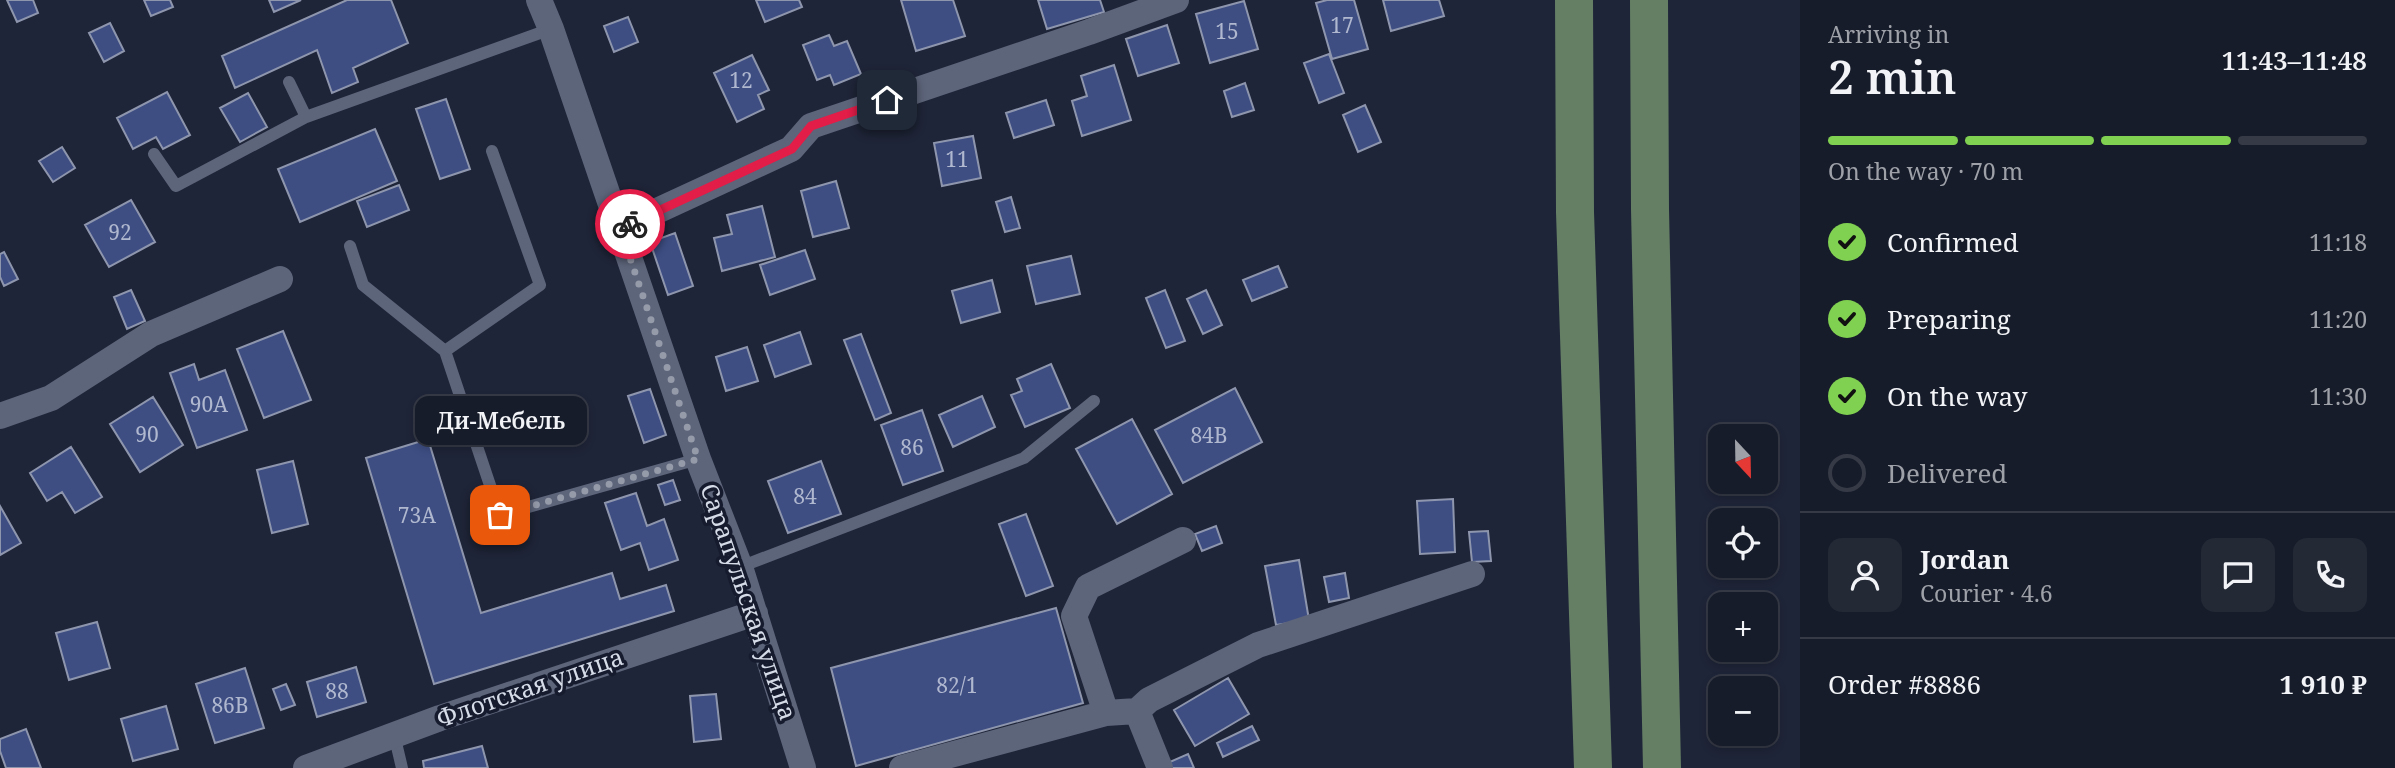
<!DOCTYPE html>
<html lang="en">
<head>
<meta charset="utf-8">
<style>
  :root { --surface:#171c2a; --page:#242936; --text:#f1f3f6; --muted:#9ea1a8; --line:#363a47; --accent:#80d051 }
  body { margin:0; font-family:"Noto Serif",serif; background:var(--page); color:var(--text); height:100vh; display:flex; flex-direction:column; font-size:26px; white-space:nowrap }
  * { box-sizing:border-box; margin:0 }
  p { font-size:23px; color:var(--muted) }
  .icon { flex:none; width:38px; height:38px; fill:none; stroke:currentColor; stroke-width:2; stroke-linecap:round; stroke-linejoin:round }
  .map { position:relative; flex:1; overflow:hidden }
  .side { display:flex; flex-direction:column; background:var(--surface); width:595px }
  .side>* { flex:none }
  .needle { width:46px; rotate:158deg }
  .controls { position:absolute; left:1708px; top:424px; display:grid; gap:14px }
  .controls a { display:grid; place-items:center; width:70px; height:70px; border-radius:14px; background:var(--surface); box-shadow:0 4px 10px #0003,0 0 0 2px var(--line); font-size:35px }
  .pin { position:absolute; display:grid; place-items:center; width:60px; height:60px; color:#fff; margin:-30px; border-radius:14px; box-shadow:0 4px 10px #0006 }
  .courier { position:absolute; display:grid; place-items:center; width:70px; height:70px; margin:-35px; border:5px solid #e11d48; border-radius:50%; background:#fff; color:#222; box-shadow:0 2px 9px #0007 }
  .bubble { position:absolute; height:49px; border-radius:14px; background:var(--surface); box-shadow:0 4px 10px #0003,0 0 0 2px var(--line); font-size:23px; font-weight:600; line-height:49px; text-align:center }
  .summary em { font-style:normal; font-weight:600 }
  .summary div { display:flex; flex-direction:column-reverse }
  .summary { display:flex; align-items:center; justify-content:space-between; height:119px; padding:0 28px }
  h1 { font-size:46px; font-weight:600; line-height:52px }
  .bar { display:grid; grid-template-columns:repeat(4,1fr); gap:10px 7px; align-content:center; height:84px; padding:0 28px }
  .bar i { height:9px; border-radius:5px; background:var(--line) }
  .bar .current { background:var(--accent) }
  .bar p { grid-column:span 4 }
  .line { display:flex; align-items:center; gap:18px; padding:0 28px; border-top:2px solid var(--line) }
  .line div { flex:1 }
  .round { display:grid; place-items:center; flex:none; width:74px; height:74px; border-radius:14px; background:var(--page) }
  ol { padding:0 28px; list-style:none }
  li { display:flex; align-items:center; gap:21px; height:77px }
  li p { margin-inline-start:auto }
  li .icon { padding:7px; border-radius:50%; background:var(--accent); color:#111; stroke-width:4 }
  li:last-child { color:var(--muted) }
  li i { width:38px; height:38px; border:4px solid var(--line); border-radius:50% }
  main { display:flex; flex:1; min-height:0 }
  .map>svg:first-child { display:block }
</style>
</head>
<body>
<main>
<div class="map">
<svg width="1800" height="768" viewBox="0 0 1800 768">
  <rect width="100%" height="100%" fill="#1f2538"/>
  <path fill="#3e4e83" stroke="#8e96ae" stroke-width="2" d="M7,0H33L38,13L17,22Z
    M144,0H170L173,7L151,16Z
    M269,0H301L274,12Z
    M347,0H391L408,43L353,68L358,82L332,93L317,50L235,88L222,56Z
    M756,0H799L802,7L765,22Z
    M901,0H953L965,36L916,51Z
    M1038,0H1100L1104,12L1047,29Z
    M1327,0H1354L1368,49L1332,59L1316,3Z
    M1383,0H1439L1444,16L1391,31Z
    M1244,1L1258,49L1210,63L1196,14Z
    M628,17L638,42L614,52L604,26Z
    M110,23L124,51L104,62L89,33Z
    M1167,25L1179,63L1138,76L1126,39Z
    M829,35L834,46L847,41L861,74L834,85L830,75L817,80L803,45Z
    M1329,54L1344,93L1319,103L1304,63Z
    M752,55L769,90L758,95L764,109L737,122L714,73Z
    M1114,65L1131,120L1082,136L1072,101L1087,96L1081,76Z
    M1245,83L1254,110L1232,117L1224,91Z
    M167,92L190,135L163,149L156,137L133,149L117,118Z
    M248,93L267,127L240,142L220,108Z
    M446,99L470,169L440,179L416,109Z
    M1046,100L1054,125L1014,138L1006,113Z
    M1365,105L1381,142L1358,152L1343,115Z
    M375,129L397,181L300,222L278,169Z
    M973,136L981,178L942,186L934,143Z
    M62,147L75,168L53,182L39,161Z
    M836,181L849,228L813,237L801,191Z
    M399,185L409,210L367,227L357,201Z
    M1011,197L1020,228L1005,232L996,202Z
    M131,200L155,242L109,267L85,225Z
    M762,206L775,257L722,271L714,238L732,234L727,215Z
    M675,233L693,286L668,295L650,242Z
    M805,250L815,279L770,295L760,265Z
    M4,252L18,279L4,286L0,277V254Z
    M1071,256L1080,294L1036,304L1027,266Z
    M1278,266L1287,287L1252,301L1243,280Z
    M992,280L1000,312L961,323L952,291Z
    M131,290L145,321L127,329L114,297Z
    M1165,290L1185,341L1166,348L1146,298Z
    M1206,290L1222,325L1203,334L1187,299Z
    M283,331L311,400L264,418L237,349Z
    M800,332L811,364L775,377L764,345Z
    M861,334L891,413L875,420L844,340Z
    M747,347L758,381L726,391L716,357Z
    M194,364L199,380L225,370L247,430L197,448L170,373Z
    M1051,364L1070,408L1025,427L1011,395L1022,391L1017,379Z
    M1235,388L1262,442L1183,483L1155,430Z
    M650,389L666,435L644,443L628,396Z
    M982,396L995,427L953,447L939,415Z
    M153,397L183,445L140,472L110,424Z
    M922,410L943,471L903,485L881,425Z
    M1132,419L1172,494L1117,524L1076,449Z
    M428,439L481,613L612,573L620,599L666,585L674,611L434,684L366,458Z
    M71,447L102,497L75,513L62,492L47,501L30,473Z
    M293,461L308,524L272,533L257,470Z
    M821,461L841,514L788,533L768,481Z
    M673,480L680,500L665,505L658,485Z
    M636,493L647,526L664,519L678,560L649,570L640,543L621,550L605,503Z
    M1453,499L1455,552L1420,554L1417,501Z
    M0,506L21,543L0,555Z
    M1026,514L1053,586L1026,596L999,524Z
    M1216,526L1222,543L1202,551L1195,534Z
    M1488,531L1491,561L1472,562L1469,532Z
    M1299,560L1309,620L1276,625L1265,566Z
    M1345,573L1349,598L1329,602L1324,577Z
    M1056,608L1083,703L856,766L831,668Z
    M97,622L110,668L69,680L56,633Z
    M356,667L366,702L317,717L307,682Z
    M245,668L264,728L215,743L196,684Z
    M1228,678L1249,714L1195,746L1174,710Z
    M286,684L295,705L281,710L273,689Z
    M716,694L721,739L694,742L690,696Z
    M166,706L178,749L133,761L121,719Z
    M1252,726L1259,740L1223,757L1217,743Z
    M26,729L41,768H6L0,751V739Z
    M482,746L488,768H424L423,761Z
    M1188,754L1194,768H1164L1163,765Z"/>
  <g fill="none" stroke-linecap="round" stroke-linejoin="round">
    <path stroke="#5d657b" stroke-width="12" d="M289,82L306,117L551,29
      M154,154L176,186L306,117
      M350,246L363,285L445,351L500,515L698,459
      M445,351L540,285L492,151
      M740,567L1024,458L1094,401
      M394,734L402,768"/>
    <path stroke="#5d657b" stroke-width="26" d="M539,0L551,29L698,459L740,567L803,768
      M620,228L791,149L811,126L1089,32L1176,0
      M0,416L51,398L151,334L280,279
      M1137,711L1160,768
      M1106,713L1074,616L1088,587L1183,540
      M306,768L440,718L755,613
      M902,768L1106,713L1137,711L1149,700L1258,645L1472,574"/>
    <path stroke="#657f65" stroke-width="38" d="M1574,0L1575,212L1593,768
      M1649,0L1650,209L1662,768"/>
  </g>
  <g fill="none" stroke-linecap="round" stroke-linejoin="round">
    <path stroke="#969baa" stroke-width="7" stroke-dasharray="0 12.6" d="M500,515L698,459L620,228L630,224"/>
    <path stroke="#e11d48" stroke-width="9" d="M630,224L792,149L811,126L887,100"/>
  </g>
  <g text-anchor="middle" stroke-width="7" stroke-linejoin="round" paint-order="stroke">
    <g font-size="21" fill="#b0b8cf">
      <text x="1342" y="33">17</text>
      <text x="1227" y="39">15</text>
      <text x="741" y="88">12</text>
      <text x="957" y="167">11</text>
      <text x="120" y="240">92</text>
      <text x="209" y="412">90А</text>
      <text x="147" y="442">90</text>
      <text x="1209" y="443">84В</text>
      <text x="912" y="455">86</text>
      <text x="805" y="504">84</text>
      <text x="417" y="523">73А</text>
      <text x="957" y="693">82/1</text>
      <text x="337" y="699">88</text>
      <text x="230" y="713">86В</text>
    </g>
    <g font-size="24" fill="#d6dbe8" stroke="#161c2e">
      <text transform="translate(748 602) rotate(71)" y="8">Сарапульская улица</text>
      <text transform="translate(530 688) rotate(-19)" y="8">Флотская улица</text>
    </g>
  </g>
</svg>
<div class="controls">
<a><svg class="needle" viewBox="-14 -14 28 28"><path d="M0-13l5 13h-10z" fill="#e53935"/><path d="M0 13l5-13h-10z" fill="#9ea1a8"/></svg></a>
<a><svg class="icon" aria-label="locate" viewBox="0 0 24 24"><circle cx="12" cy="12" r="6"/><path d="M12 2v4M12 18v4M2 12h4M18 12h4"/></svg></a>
<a>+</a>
<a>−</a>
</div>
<div class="pin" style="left:500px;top:515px;background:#ea580c"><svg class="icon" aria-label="bag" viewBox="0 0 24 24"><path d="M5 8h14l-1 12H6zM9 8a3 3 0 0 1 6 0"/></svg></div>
<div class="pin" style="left:887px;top:100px;background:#1f2937"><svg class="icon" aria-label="home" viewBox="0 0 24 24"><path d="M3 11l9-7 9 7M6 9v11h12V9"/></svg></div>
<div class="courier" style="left:630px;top:224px"><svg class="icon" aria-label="bike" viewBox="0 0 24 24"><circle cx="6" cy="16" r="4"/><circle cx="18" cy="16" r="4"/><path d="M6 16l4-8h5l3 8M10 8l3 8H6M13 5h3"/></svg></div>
<div class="bubble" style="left:415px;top:396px;width:172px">Ди-Мебель</div>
</div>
<section class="side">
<div class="summary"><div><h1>2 min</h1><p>Arriving in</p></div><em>11:43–11:48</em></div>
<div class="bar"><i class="current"></i><i class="current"></i><i class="current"></i><i></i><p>On the way · 70 m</p></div>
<ol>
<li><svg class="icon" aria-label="check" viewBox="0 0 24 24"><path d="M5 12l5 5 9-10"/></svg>Confirmed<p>11:18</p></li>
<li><svg class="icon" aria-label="check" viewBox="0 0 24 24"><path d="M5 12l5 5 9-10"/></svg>Preparing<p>11:20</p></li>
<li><svg class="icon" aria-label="check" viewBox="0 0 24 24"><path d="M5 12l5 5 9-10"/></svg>On the way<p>11:30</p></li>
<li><i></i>Delivered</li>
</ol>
<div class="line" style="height:126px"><a class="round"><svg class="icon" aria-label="person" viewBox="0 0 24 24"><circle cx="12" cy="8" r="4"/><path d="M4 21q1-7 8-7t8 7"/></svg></a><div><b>Jordan</b><p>Courier · 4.6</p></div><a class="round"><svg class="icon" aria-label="chat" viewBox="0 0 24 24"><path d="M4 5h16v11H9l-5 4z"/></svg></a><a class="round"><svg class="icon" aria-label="phone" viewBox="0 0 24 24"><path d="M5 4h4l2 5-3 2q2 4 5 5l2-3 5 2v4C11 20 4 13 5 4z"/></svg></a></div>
<div class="line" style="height:91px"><div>Order #8886</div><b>1 910 ₽</b></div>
</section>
</main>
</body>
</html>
